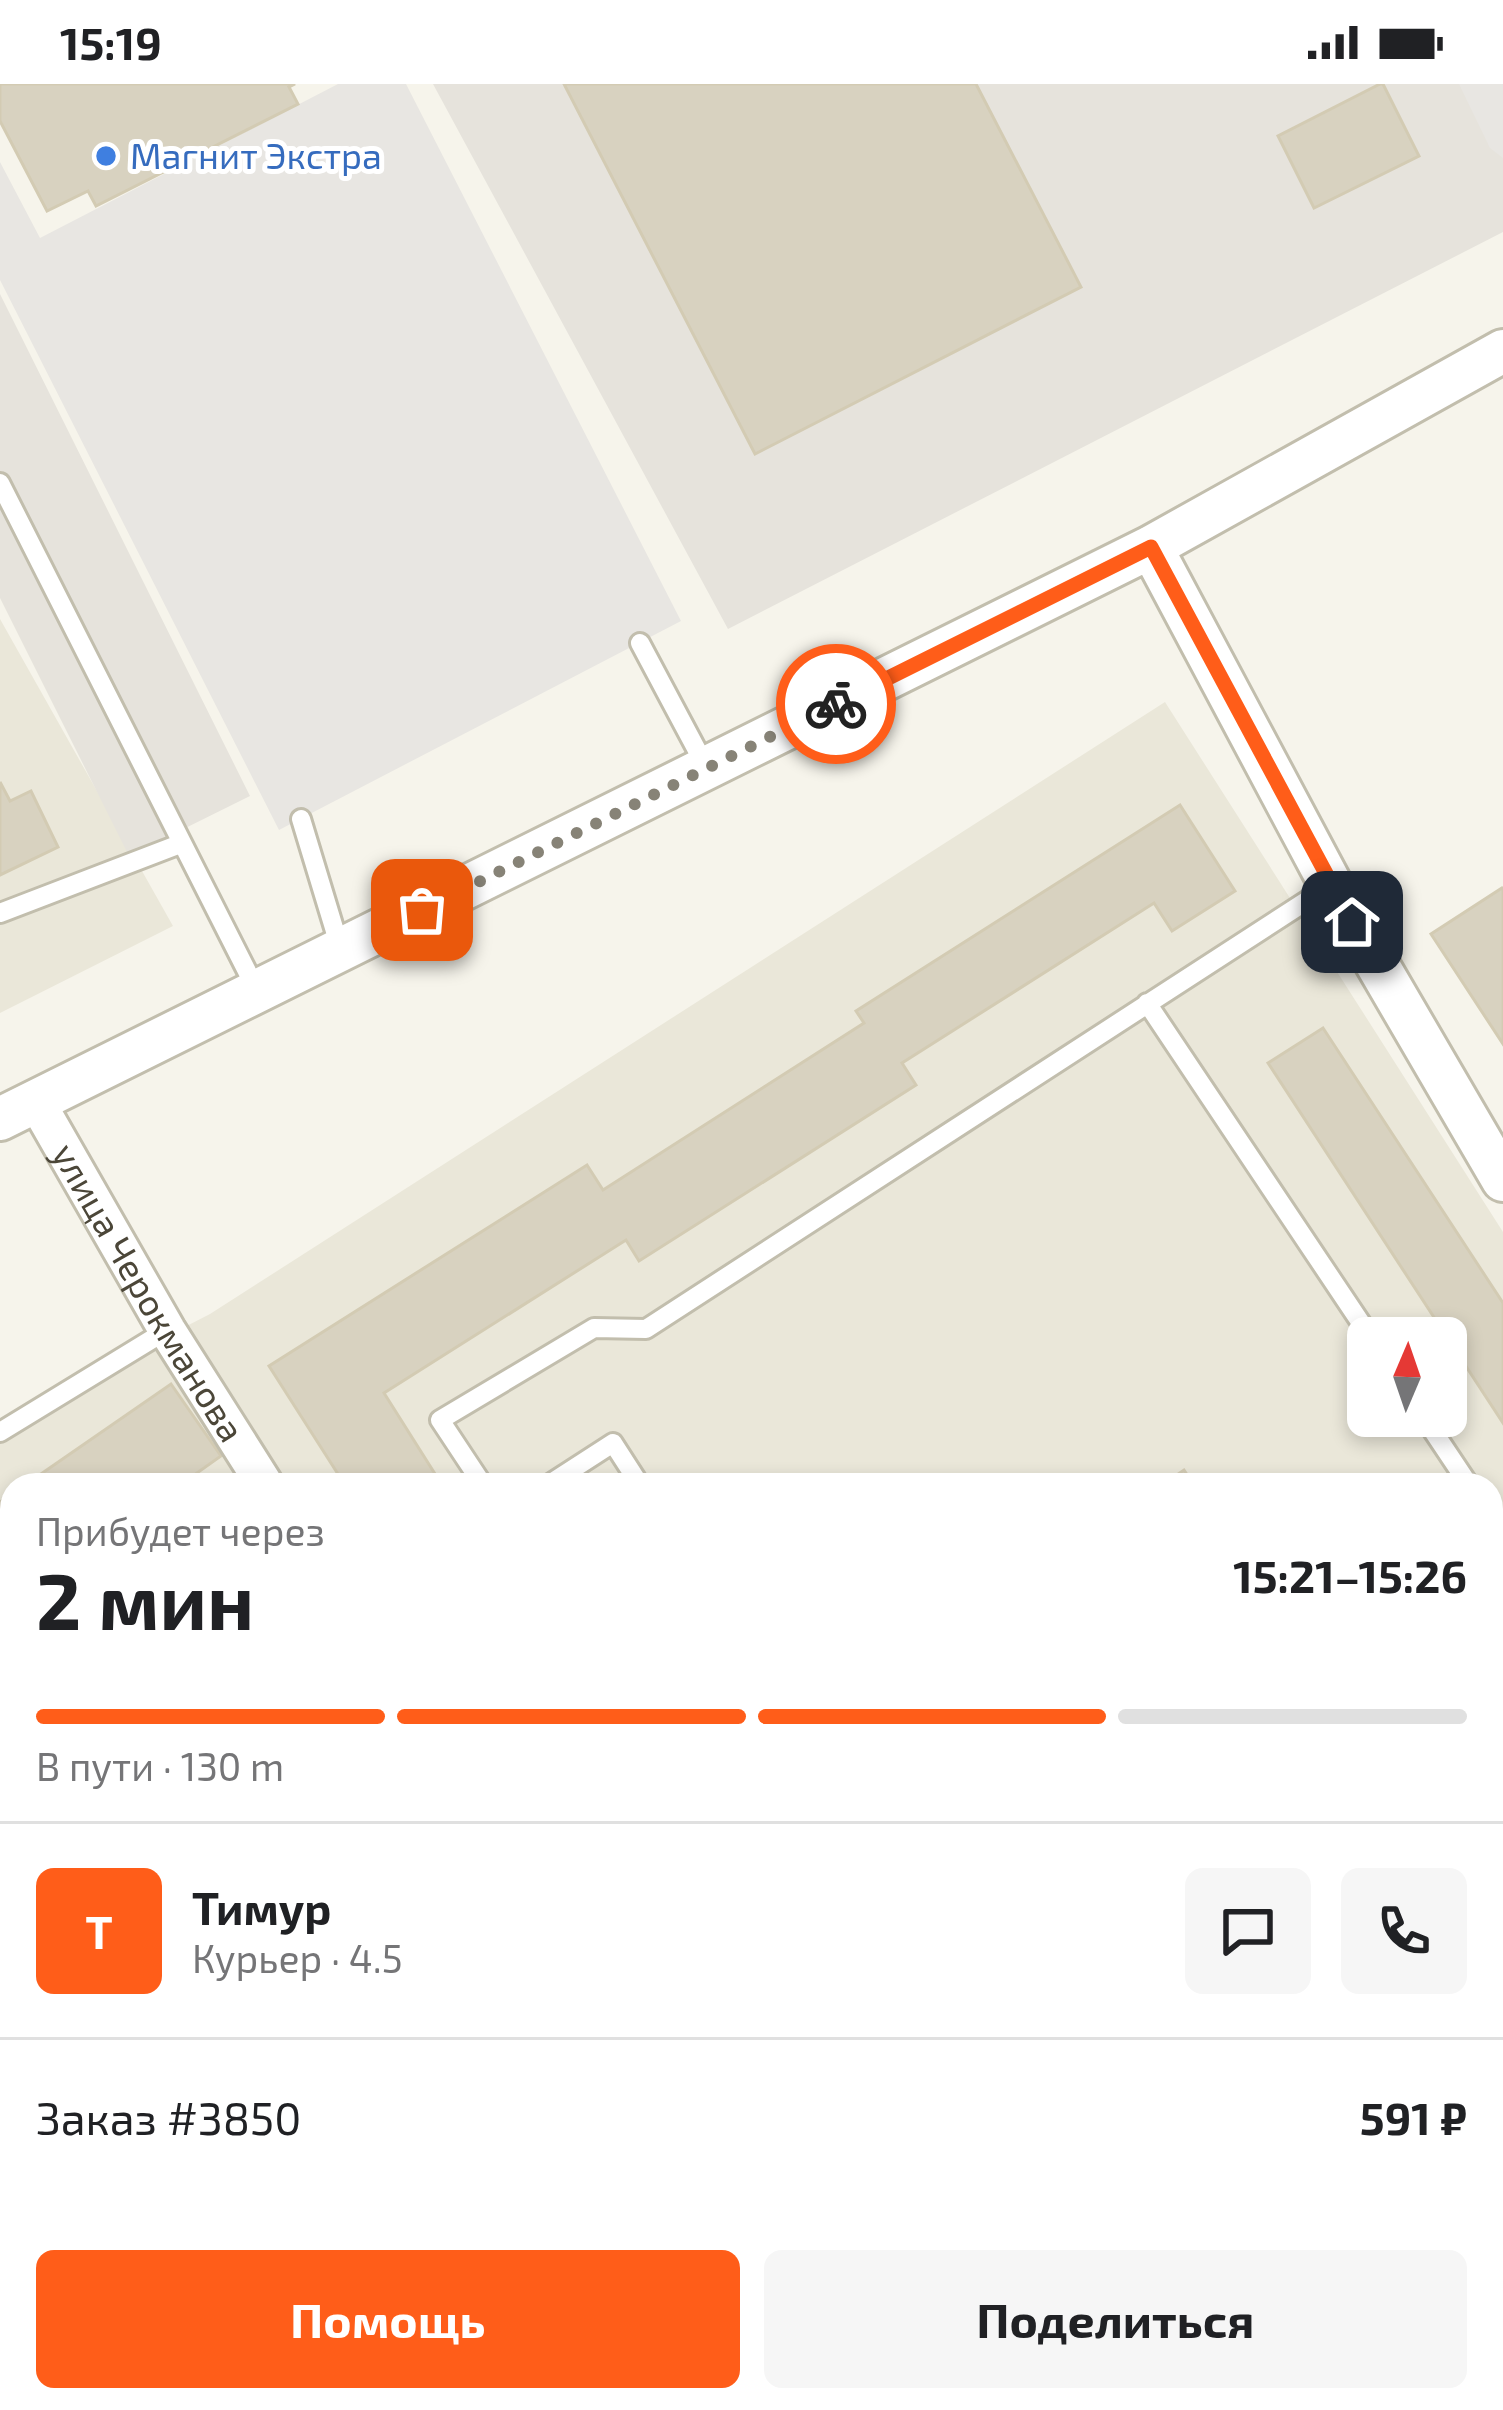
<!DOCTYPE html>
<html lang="ru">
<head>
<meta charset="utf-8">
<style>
  :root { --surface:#fff; --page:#f6f6f6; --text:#202124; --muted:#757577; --line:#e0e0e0; --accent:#ff5d19 }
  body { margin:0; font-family:"Exo 2",sans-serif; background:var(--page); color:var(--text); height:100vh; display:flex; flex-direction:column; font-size:45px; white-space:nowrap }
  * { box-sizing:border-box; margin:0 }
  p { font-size:39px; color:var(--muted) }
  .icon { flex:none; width:66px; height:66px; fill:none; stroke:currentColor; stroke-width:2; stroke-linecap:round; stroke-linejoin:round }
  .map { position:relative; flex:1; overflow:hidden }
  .side { position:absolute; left:0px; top:1389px; width:1503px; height:939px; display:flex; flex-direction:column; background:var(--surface); border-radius:36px 36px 0 0; box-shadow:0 6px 18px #0003 }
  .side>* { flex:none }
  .needle { width:78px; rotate:2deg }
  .buttons { position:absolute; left:1347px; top:1233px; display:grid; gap:24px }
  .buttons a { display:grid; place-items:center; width:120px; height:120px; border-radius:18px; background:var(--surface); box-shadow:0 6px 18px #0003; font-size:60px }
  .pin { position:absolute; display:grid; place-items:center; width:102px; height:102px; color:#fff; margin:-51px; border-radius:24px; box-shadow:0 6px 18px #0006 }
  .courier { position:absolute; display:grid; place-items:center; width:120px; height:120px; margin:-60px; border:9px solid #ff5d19; border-radius:50%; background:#fff; color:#222; box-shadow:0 3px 15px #0007 }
  .head em { font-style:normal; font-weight:700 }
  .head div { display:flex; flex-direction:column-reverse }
  .head { display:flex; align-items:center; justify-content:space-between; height:204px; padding:0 36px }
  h1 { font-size:78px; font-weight:700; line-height:90px }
  .bar { display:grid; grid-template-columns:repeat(4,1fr); gap:18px 12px; align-content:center; height:144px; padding:0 36px }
  .bar i { height:15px; border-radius:9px; background:var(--line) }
  .bar .current { background:var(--accent) }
  .bar p { grid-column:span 4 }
  .line { display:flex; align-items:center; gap:30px; padding:0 36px; border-top:3px solid var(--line) }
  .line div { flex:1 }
  .round { display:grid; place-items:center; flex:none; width:126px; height:126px; border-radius:18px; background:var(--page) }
  .cta { display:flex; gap:24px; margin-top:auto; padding:24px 36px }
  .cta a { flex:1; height:138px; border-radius:18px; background:var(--accent); color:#fff; font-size:48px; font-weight:700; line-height:138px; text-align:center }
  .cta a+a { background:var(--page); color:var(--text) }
  .status { display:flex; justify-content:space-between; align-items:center; height:84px; padding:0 60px; background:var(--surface); direction:ltr }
  .status svg { height:33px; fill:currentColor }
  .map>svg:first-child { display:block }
</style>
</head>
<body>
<div class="status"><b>15:19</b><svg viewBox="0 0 49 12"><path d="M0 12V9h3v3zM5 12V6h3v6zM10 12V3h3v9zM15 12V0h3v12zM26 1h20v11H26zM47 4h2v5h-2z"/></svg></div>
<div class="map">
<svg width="1503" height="2326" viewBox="0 0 1503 2326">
  <rect width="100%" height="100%" fill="#f6f4eb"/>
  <path fill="#eae7d9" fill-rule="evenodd" d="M0,535L173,842L0,929Z
    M1165,618L1503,1148V2326H457L450,2316H1491V1401H12V1666L0,1673V1338L210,1230ZM1368,1254H1446V1332H1368Z"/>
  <path fill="#e6e3dc" d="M433,0H1503V148L728,545Z
    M0,210L250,712L129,772L0,514Z
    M0,1787L12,1806V2174L0,2180Z
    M293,2316H505L511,2324L298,2326Z"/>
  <path fill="#e8e6e2" d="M338,0H406L681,537L279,746L0,196V78L40,154Z
    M1459,0H1503V74L1490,64Z"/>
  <path fill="#d8d2c0" stroke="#d3cbb3" stroke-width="3" d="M0,0H295L289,3L298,20L96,122L88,107L47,127L0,37Z
    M564,0H976L1081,203L755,370Z
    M1380,0H1383L1419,72L1314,124L1278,52Z
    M0,698L10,717L31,707L58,763L0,791Z
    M1180,721L1235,807L1172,847L1154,819L902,979L916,1001L639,1177L626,1156L384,1309L442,1401H345L269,1282L587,1081L603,1106L864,939L856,927Z
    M1502,804L1503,805V960L1431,850Z
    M1323,944L1503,1219V1339L1268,979Z
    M171,1300L221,1372L180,1401H25Z
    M1184,1386L1194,1401H1162Z
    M12,1410V1517L0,1525V1418Z
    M1503,2136V2237L1491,2245V2144Z
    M117,2316H141L147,2326H111L108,2321Z
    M612,2316H708L714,2326H618Z
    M1232,2316H1382L1367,2326H1217Z"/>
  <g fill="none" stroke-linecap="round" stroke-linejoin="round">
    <defs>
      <path id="service" d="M0,399L258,909
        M640,559L707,685
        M301,735L341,867
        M0,829L180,760
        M1147,919L1371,1254
        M1423,1332L1469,1401
        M0,1348L167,1246
        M483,1401L440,1336L594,1244L646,1245L1331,801
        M548,1401L613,1359L640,1401
        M1491,1433L1503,1451
        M1491,1744L1503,1737
        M1491,2087L1503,2079
        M0,2151L12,2145
        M374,2316L380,2326
        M1131,2326L1146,2316"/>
      <g id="minor">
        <path id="s1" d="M36,1017L167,1246L265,1401"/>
        <path d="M815,2316L819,2326"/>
      </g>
      <path id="tertiary" d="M1151,463L1331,801L1503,1096
        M0,1035L1151,463L1503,267"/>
    </defs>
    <use href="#service" stroke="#c2bead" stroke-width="24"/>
    <use href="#minor" stroke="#c2bead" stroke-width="42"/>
    <use href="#tertiary" stroke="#c2bead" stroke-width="48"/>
    <use href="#service" stroke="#fff" stroke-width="18"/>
    <use href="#minor" stroke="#fff" stroke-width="36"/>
    <use href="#tertiary" stroke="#fff" stroke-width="42"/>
  </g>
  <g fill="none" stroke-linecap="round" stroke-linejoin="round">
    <path stroke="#878377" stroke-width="12" stroke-dasharray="0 21.6" d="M422,826L836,620"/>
    <path stroke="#ff5d19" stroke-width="15" d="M836,620L1151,463L1352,838"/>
  </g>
  <circle fill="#3f7fe0" stroke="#fff" stroke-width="4.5" cx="106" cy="72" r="12"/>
  <g text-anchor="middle" stroke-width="10" stroke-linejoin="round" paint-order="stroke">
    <g font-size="36" fill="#366cbe" stroke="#fff" text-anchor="start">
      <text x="130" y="85">Магнит Экстра</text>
    </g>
    <g font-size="36" fill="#4b4638" stroke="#fff">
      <text dy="13" stroke="none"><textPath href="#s1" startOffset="222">улица Черокманова</textPath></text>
    </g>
  </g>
</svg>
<div class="buttons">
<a><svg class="needle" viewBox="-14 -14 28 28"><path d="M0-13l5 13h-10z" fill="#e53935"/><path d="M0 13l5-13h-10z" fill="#757577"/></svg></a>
</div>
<div class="pin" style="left:422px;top:826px;background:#ea580c"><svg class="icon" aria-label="bag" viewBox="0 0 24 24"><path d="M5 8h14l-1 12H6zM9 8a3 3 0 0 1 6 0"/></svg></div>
<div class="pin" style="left:1352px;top:838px;background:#1f2937"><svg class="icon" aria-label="home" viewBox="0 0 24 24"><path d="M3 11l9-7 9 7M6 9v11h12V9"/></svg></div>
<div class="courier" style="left:836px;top:620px"><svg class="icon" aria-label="bike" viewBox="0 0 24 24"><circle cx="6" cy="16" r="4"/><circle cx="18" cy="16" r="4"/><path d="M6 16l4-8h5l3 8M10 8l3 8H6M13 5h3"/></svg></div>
<section class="side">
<div class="head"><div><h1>2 мин</h1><p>Прибудет через</p></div><em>15:21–15:26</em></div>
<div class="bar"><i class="current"></i><i class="current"></i><i class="current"></i><i></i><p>В пути · 130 m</p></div>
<div class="line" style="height:216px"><b class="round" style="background:var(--accent);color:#fff">Т</b><div><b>Тимур</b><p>Курьер · 4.5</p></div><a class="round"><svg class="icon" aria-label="chat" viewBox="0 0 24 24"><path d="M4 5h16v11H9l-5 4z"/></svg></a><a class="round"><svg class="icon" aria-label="phone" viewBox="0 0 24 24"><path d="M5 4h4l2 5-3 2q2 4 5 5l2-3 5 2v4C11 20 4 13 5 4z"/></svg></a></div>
<div class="line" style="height:156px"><div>Заказ #3850</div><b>591 ₽</b></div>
<div class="cta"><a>Помощь</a><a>Поделиться</a></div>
</section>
</div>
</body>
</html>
